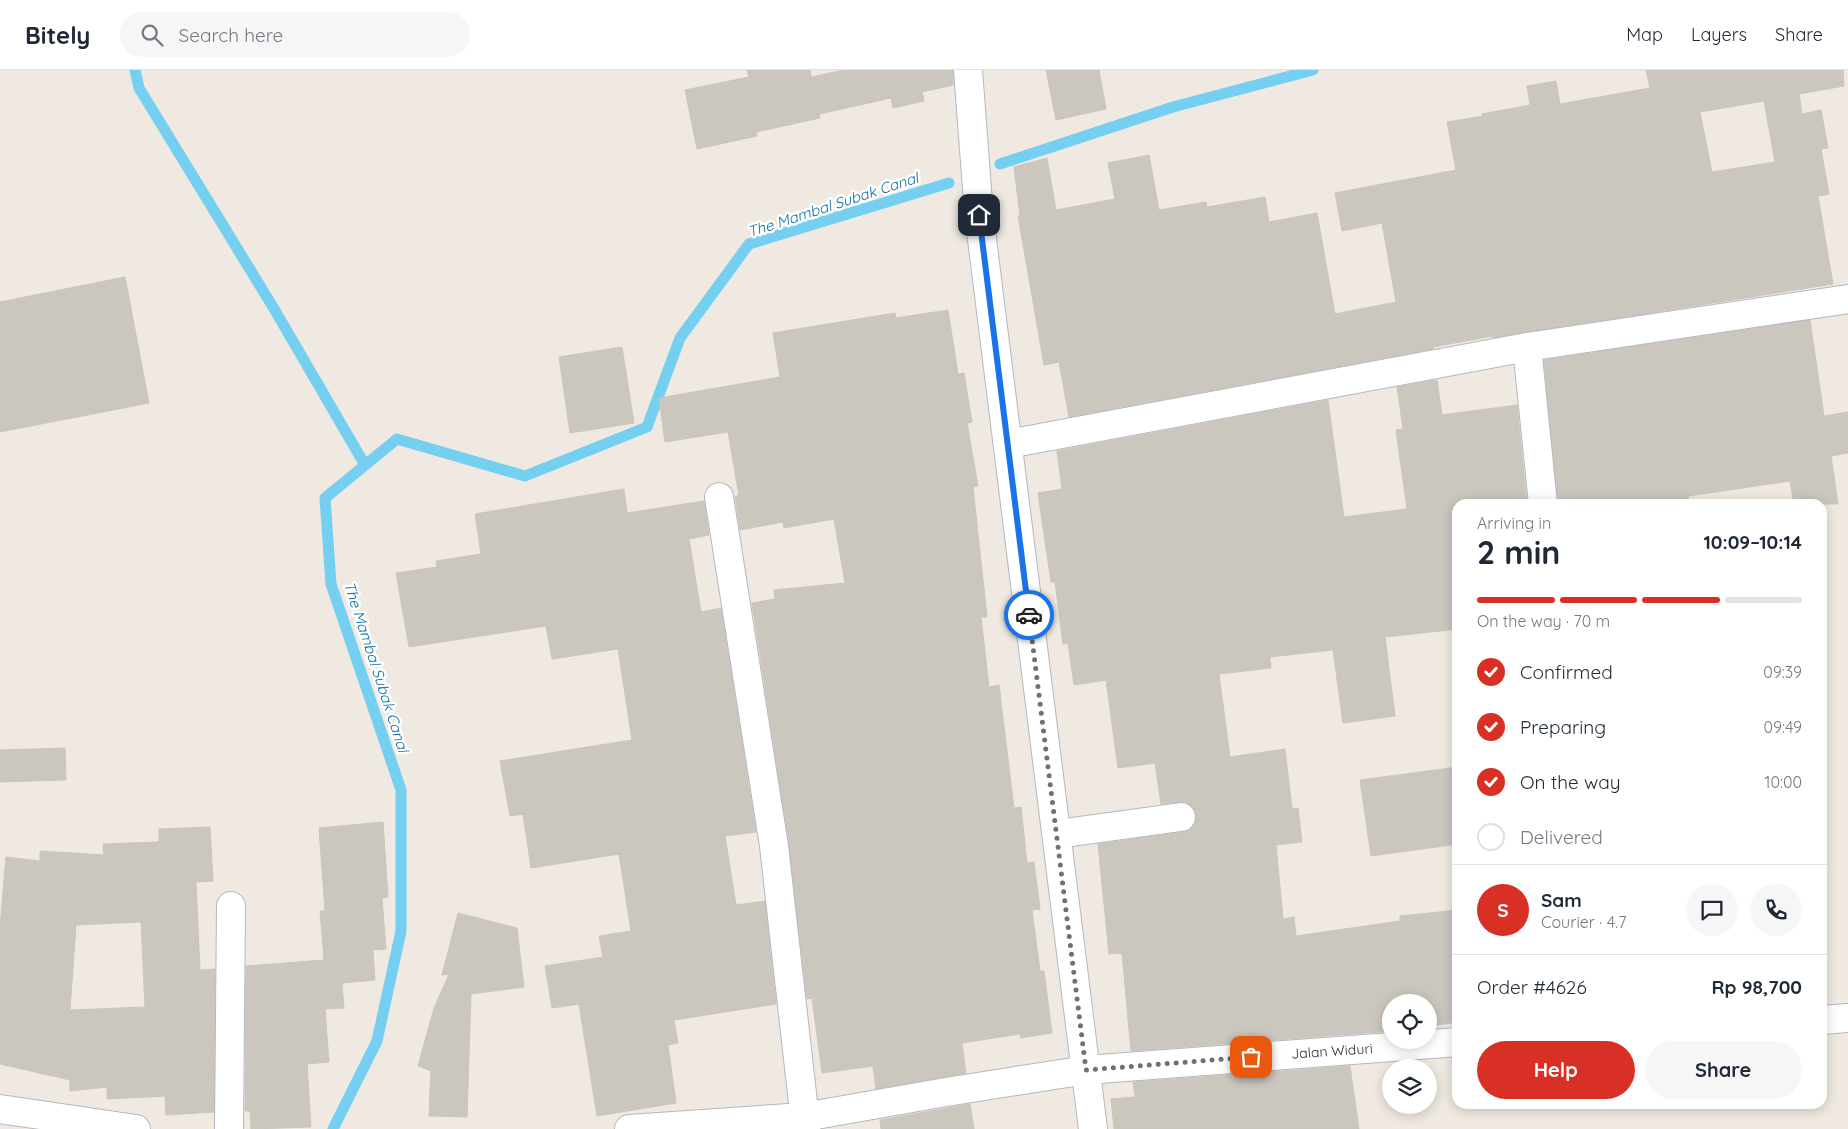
<!DOCTYPE html>
<html lang="en">
<head>
<meta charset="utf-8">
<style>
  :root { --surface:#fff; --page:#f6f6f7; --text:#1f2937; --muted:#747a83; --line:#e0e1e3; --accent:#d93025 }
  body { margin:0; font-family:Quicksand,sans-serif; background:var(--page); color:var(--text); height:100vh; display:flex; flex-direction:column; font-size:19px; white-space:nowrap }
  * { box-sizing:border-box; margin:0 }
  p { font-size:16px; color:var(--muted) }
  .icon { flex:none; width:28px; height:28px; fill:none; stroke:currentColor; stroke-width:2; stroke-linecap:round; stroke-linejoin:round }
  .map { position:relative; flex:1; overflow:hidden }
  .sheet { position:absolute; left:1452px; top:429px; width:375px; height:610px; display:flex; flex-direction:column; background:var(--surface); border-radius:15px; box-shadow:0 2px 12px #0003 }
  .sheet>* { flex:none }
  .buttons { position:absolute; left:1382px; top:924px; display:grid; gap:10px }
  .buttons a { display:grid; place-items:center; width:55px; height:55px; border-radius:50%; background:var(--surface); box-shadow:0 2px 12px #0003; font-size:25px }
  .pin { position:absolute; display:grid; place-items:center; width:42px; height:42px; color:#fff; margin:-21px; border-radius:10px; box-shadow:0 2px 8px #0006 }
  .courier { position:absolute; display:grid; place-items:center; width:50px; height:50px; margin:-25px; border:4px solid #1a73e8; border-radius:50%; background:#fff; color:#222; box-shadow:0 1px 6px #0007 }
  .summary em { font-style:normal; font-weight:800 }
  .summary div { display:flex; flex-direction:column-reverse }
  .summary { display:flex; align-items:center; justify-content:space-between; height:85px; padding:0 25px }
  h1 { font-size:32px; font-weight:800; line-height:38px }
  .bar { display:grid; grid-template-columns:repeat(4,1fr); gap:8px 5px; align-content:center; height:60px; padding:0 25px }
  .bar i { height:6px; border-radius:4px; background:var(--line) }
  .bar .current { background:var(--accent) }
  .bar p { grid-column:span 4 }
  .line { display:flex; align-items:center; gap:12px; padding:0 25px; border-top:1px solid var(--line) }
  .line div { flex:1 }
  .round { display:grid; place-items:center; flex:none; width:52px; height:52px; border-radius:26px; background:var(--page) }
  ol { padding:0 25px; list-style:none }
  li { display:flex; align-items:center; gap:15px; height:55px }
  li p { margin-inline-start:auto }
  li .icon { padding:5px; border-radius:50%; background:var(--accent); color:#fff; stroke-width:4 }
  li:last-child { color:var(--muted) }
  li i { width:28px; height:28px; border:2px solid var(--line); border-radius:50% }
  .button { display:flex; gap:10px; margin-top:auto; padding:10px 25px }
  .button a { flex:1; height:58px; border-radius:30px; background:var(--accent); color:#fff; font-size:20px; font-weight:800; line-height:58px; text-align:center }
  .button a+a { background:var(--page); color:var(--text) }
  header { display:flex; align-items:center; gap:30px; box-sizing:border-box; height:70px; padding:0 25px; background:var(--surface); border-bottom:1px solid var(--line) }
  header strong { font-size:24px }
  nav { display:flex; gap:28px; margin-inline-start:auto; font-size:18px }
  .search { width:350px; height:45px; background:var(--page); display:flex; align-items:center; gap:12px; box-sizing:border-box; padding:0 18px; border-radius:28px; color:var(--muted); font-size:19px }
  .map>svg:first-child { display:block }
</style>
</head>
<body>
<header>
<strong>Bitely</strong>
<div class="search"><svg class="icon" aria-label="search" viewBox="0 0 24 24"><circle cx="10" cy="10" r="6"/><path d="M15 15l6 6"/></svg>Search here</div>
<nav><a>Map</a><a>Layers</a><a>Share</a></nav>
</header>
<div class="map">
<svg width="1848" height="1059" viewBox="0 0 1848 1059">
  <rect width="100%" height="100%" fill="#efe9e1"/>
  <g fill="none" stroke-linecap="round" stroke-linejoin="round">
    <path stroke="#75cff0" stroke-width="11" d="M135,0L139,18L273,237L365,395
      M1000,94L1173,37L1313,0
      M333,1059L377,971L401,861V720L331,514L325,428L397,369L525,406L647,357L680,268L749,174L949,113"/>
  </g>
  <path fill="#cbc7bf" stroke="#cbc5ba" fill-rule="evenodd" d="M747,0H810L811,7L844,0H953V15L922,22L924,31L893,38L891,28L819,44L820,48L756,62L757,66L697,79L685,20L749,7Z
    M1046,0H1099L1106,39L1056,50Z
    M1646,0H1843L1844,16L1799,24L1802,44L1821,40L1828,78L1821,79L1829,124L1818,126L1833,214L1492,268V266L1433,277V279L1069,347L1059,292L1044,295L1018,146H1020L1014,97L1047,88L1056,140L1115,129L1108,93L1149,85L1159,140L1206,132L1207,137L1265,127L1269,152L1317,143L1335,244L1396,232L1382,153L1342,161L1335,123L1456,100L1447,52L1483,46L1482,44L1530,35L1527,16L1556,11L1560,34L1650,18ZM1764,31L1775,92L1712,102L1700,42Z
    M125,207L149,333L0,362V232Z
    M948,240L958,304L964,303L972,352L967,353L978,416L973,417L987,547H981L989,617L999,615L1014,738L1021,737L1027,793L1034,792L1040,839L1032,840L1040,901H1044L1052,963L1021,968L1020,964L962,973L966,1003L876,1019L873,996L822,1003L812,928L807,929L789,774L752,533L775,529L774,520L845,513L834,449L784,458L783,452L740,460L735,426H739L728,362L665,372L659,328L780,307L773,263L895,243L896,248Z
    M1810,250L1824,346L1848,342V383L1831,386L1838,434H1794L1790,411L1688,426L1689,434H1558L1544,290Z
    M622,277L634,353L570,363L559,287Z
    M1437,310L1442,345L1517,335L1527,434H1458V559L1385,567L1395,646L1343,653L1333,580L1270,587L1271,598L1219,604L1230,687L1285,679L1292,739L1298,738L1302,772L1276,775L1283,849L1294,847L1296,866L1400,851V846L1458,840V952L1429,956V932H1391V961L1131,981L1122,883L1109,884L1098,774L1184,762L1191,759L1195,753L1196,745L1193,737L1186,732H1179L1161,734L1155,693L1118,698L1106,610L1074,615L1068,573L1063,574L1055,512H1051L1038,423L1062,419L1057,381L1328,330L1344,447L1407,439L1396,360L1403,359L1397,317Z
    M624,419L627,443L704,431L709,465L689,469L701,542L721,538L756,762L725,766L736,835L765,831L776,934L674,950L678,973L668,975L676,1033L597,1046L579,934L552,938L545,896L603,887L599,866L631,861L619,784L531,798L523,744L510,746L500,691L632,670L618,579L552,589L546,556L409,577L396,503L437,497L436,491L481,484L475,444Z
    M65,678L66,710L0,712V680Z
    M1458,697V774L1371,786L1360,710Z
    M383,752L388,827L382,828L386,879L373,880L375,910L342,913L344,938L325,939L329,992L307,994L311,1057L251,1059L250,1041H245L246,896L324,890L320,841H325L319,758Z
    M210,757L213,811L196,812L200,900L215,899L214,1042L166,1045L165,1026L107,1029V1017L70,1021V1010L0,994V857L6,787L40,791V781L104,785L103,774L159,772V759ZM141,852L145,937L70,940L76,855Z
    M458,843L517,858L524,917L471,924L467,1047L429,1046L431,1001L418,996L434,938L449,904L442,905Z
    M1350,996L1359,1059H1114L1111,1029L1135,1027L1133,1012Z
    M970,1034L974,1059H881L880,1050Z"/>
  <g fill="none" stroke-linecap="round" stroke-linejoin="round">
    <defs>
      <path id="street" d="M1527,277L1543,434
        M1008,374L1527,277L1848,229
        M719,427L774,776L806,1059
        M1057,764L1181,747
        M229,1059L231,836"/>
      <path id="secondary" d="M968,0L979,145L1093,1059
        M1822,950L1848,948
        M0,1039L136,1059
        M629,1059L804,1047L946,1022L1086,1000L1458,972"/>
    </defs>
    <use href="#street" stroke="#b4b7c1" stroke-width="30"/>
    <use href="#secondary" stroke="#b4b7c1" stroke-width="30"/>
    <use href="#street" stroke="#fff" stroke-width="28"/>
    <use href="#secondary" stroke="#fff" stroke-width="28"/>
  </g>
  <g fill="none" stroke-linecap="round" stroke-linejoin="round">
    <path stroke="#726f6d" stroke-width="5" stroke-dasharray="0 9" d="M1029,545L1086,1000L1251,987"/>
    <path stroke="#1a73e8" stroke-width="6" d="M979,145L1029,545"/>
  </g>
  <g text-anchor="middle" stroke-width="5" stroke-linejoin="round" paint-order="stroke">
    <g font-size="14" fill="#2e2e2e" stroke="#fff">
      <text transform="translate(1332 981) rotate(-4)" y="5">Jalan Widuri</text>
    </g>
    <g font-size="15" font-style="italic" fill="#0d6fa3" stroke="#fff">
      <text transform="translate(833 135) rotate(-18)" y="5">The Mambal Subak Canal</text>
      <text transform="translate(376 597) rotate(72)" y="5">The Mambal Subak Canal</text>
    </g>
  </g>
</svg>
<div class="buttons">
<a><svg class="icon" aria-label="locate" viewBox="0 0 24 24"><circle cx="12" cy="12" r="6"/><path d="M12 2v4M12 18v4M2 12h4M18 12h4"/></svg></a>
<a><svg class="icon" aria-label="layers" viewBox="0 0 24 24"><path d="M12 4l9 5-9 5-9-5zM3 14l9 5 9-5"/></svg></a>
</div>
<div class="pin" style="left:1251px;top:987px;background:#ea580c"><svg class="icon" aria-label="bag" viewBox="0 0 24 24"><path d="M5 8h14l-1 12H6zM9 8a3 3 0 0 1 6 0"/></svg></div>
<div class="pin" style="left:979px;top:145px;background:#1f2937"><svg class="icon" aria-label="home" viewBox="0 0 24 24"><path d="M3 11l9-7 9 7M6 9v11h12V9"/></svg></div>
<div class="courier" style="left:1029px;top:545px"><svg class="icon" aria-label="car" viewBox="0 0 24 24"><path d="M5 17H2v-5l4-1 3-4h7l3 4 3 1v5h-3M9 17h6M6 11h13"/><circle cx="7" cy="17" r="2"/><circle cx="17" cy="17" r="2"/></svg></div>
<section class="sheet">
<div class="summary"><div><h1>2 min</h1><p>Arriving in</p></div><em>10:09–10:14</em></div>
<div class="bar"><i class="current"></i><i class="current"></i><i class="current"></i><i></i><p>On the way · 70 m</p></div>
<ol>
<li><svg class="icon" aria-label="check" viewBox="0 0 24 24"><path d="M5 12l5 5 9-10"/></svg>Confirmed<p>09:39</p></li>
<li><svg class="icon" aria-label="check" viewBox="0 0 24 24"><path d="M5 12l5 5 9-10"/></svg>Preparing<p>09:49</p></li>
<li><svg class="icon" aria-label="check" viewBox="0 0 24 24"><path d="M5 12l5 5 9-10"/></svg>On the way<p>10:00</p></li>
<li><i></i>Delivered</li>
</ol>
<div class="line" style="height:90px"><b class="round" style="background:var(--accent);color:#fff">S</b><div><b>Sam</b><p>Courier · 4.7</p></div><a class="round"><svg class="icon" aria-label="chat" viewBox="0 0 24 24"><path d="M4 5h16v11H9l-5 4z"/></svg></a><a class="round"><svg class="icon" aria-label="phone" viewBox="0 0 24 24"><path d="M5 4h4l2 5-3 2q2 4 5 5l2-3 5 2v4C11 20 4 13 5 4z"/></svg></a></div>
<div class="line" style="height:65px"><div>Order #4626</div><b>Rp 98,700</b></div>
<div class="button"><a>Help</a><a>Share</a></div>
</section>
</div>
</body>
</html>
